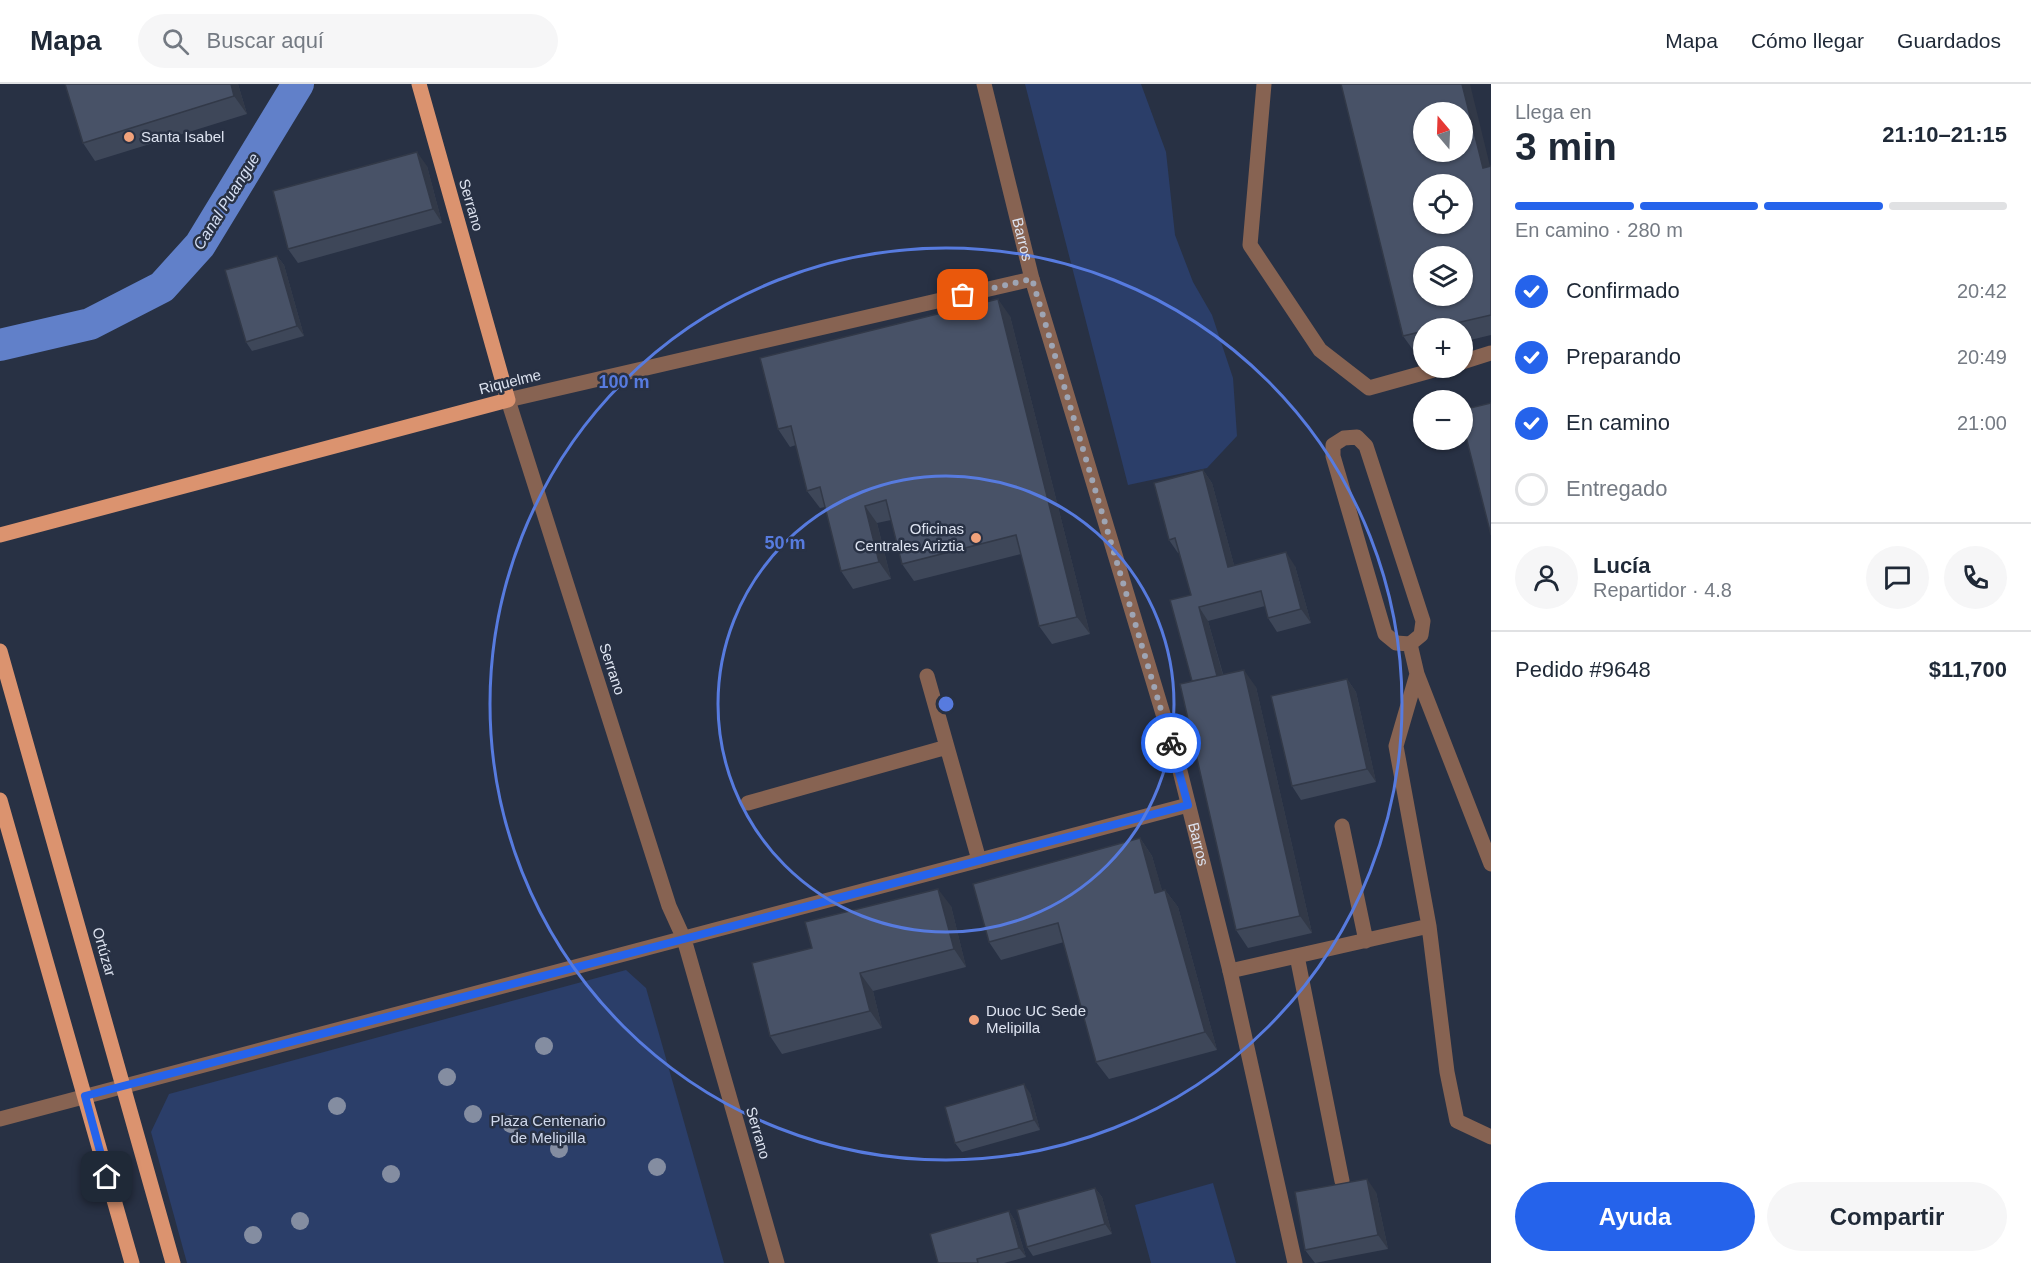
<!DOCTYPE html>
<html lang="es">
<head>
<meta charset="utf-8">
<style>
  :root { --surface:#fff; --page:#f6f6f7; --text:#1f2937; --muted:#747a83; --line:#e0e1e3; --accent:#2563eb }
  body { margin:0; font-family:Arial,sans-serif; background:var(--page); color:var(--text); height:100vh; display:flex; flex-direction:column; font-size:22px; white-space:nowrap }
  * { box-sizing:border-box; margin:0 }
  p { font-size:20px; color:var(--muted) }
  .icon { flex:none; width:33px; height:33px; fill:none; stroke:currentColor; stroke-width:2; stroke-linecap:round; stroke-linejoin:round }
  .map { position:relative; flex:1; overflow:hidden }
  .details { display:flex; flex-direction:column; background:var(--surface); width:540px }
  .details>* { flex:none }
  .needle { width:39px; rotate:341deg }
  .tools { position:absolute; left:1413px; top:18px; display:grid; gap:12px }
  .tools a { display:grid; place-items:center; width:60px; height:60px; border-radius:50%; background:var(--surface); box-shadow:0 2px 4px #0004; font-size:30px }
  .pin { position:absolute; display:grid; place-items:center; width:51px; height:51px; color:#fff; margin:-26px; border-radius:12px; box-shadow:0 3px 9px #0006 }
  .courier { position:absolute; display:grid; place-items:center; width:60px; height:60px; margin:-30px; border:4px solid #2563eb; border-radius:50%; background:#fff; color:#222; box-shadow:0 2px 8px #0007 }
  .summary em { font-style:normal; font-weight:800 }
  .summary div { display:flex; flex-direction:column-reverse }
  .summary { display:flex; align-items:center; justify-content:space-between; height:102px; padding:0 24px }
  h1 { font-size:39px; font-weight:800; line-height:45px }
  .bar { display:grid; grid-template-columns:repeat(4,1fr); gap:9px 6px; align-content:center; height:72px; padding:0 24px }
  .bar i { height:8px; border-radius:4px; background:var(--line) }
  .bar .active { background:var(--accent) }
  .bar p { grid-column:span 4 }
  .line { display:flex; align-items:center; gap:15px; padding:0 24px; border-top:2px solid var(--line) }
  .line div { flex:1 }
  .round { display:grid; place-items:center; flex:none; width:63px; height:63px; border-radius:32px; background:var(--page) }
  ol { padding:0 24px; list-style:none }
  li { display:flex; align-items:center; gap:18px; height:66px }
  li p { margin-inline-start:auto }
  li .icon { padding:6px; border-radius:50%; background:var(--accent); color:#fff; stroke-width:4 }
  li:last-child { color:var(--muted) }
  li i { width:33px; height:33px; border:3px solid var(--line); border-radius:50% }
  .cta { display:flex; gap:12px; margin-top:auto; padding:12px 24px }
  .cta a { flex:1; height:69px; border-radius:36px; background:var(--accent); color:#fff; font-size:24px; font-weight:800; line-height:69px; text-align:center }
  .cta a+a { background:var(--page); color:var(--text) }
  header { display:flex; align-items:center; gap:36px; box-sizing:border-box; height:84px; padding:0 30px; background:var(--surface); border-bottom:2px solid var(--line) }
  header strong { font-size:28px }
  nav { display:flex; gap:33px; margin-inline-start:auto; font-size:21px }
  .search { width:420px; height:54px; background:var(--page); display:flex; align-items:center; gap:15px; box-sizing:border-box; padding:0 21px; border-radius:33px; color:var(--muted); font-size:22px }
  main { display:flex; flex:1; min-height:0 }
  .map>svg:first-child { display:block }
</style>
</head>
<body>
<header>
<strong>Mapa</strong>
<div class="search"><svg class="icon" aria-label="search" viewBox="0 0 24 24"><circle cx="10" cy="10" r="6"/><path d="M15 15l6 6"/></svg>Buscar aquí</div>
<nav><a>Mapa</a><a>Cómo llegar</a><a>Guardados</a></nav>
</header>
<main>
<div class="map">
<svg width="1491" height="1179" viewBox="0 0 1491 1179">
  <rect width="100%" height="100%" fill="#283144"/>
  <path fill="#2b3e69" d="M1025,0H1141L1166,68L1175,151L1193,198L1212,231L1233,294L1237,352L1207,384L1128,401Z
    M626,886L646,904L724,1179H187L151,1048L169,1010Z
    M1213,1099L1236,1179H1151L1135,1121Z"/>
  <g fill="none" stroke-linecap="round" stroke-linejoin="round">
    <path stroke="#6180c9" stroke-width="32" d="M0,261L90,240L162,203L200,161L298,0"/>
    <path stroke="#876352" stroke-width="15" d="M1264,0L1250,161L1320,266L1369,304L1441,284
      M1462,278L1491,269
      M1357,353L1366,362L1423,537L1421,551L1410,560L1396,559L1385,550L1333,372V361L1344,354Z
      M1410,560L1417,590L1396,662L1429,842L1447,988L1457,1037L1491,1053
      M1417,590L1491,780
      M927,592L979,776
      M748,719L947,663
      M1342,742L1366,857
      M1297,872L1342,1097
      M1230,887L1429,842"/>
    <path stroke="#876352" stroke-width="15" d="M0,1035L1188,721
      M777,1179L684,855L669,822L508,316L1032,195"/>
    <path stroke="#876352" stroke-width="15" id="s1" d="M984,0L1032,195L1179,683L1230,887L1295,1179"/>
    <path stroke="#db936f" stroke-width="15" d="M0,451L508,316L419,0
      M0,567L173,1179
      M0,716L132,1179"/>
  </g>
  <g fill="#848da1">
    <circle cx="544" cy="962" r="9"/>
    <circle cx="447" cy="993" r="9"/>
    <circle cx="337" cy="1022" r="9"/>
    <circle cx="473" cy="1030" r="9"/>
    <circle cx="511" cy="1040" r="9"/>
    <circle cx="559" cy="1065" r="9"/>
    <circle cx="657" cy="1083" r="9"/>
    <circle cx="391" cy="1090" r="9"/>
    <circle cx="300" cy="1137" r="9"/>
    <circle cx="253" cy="1151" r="9"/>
  </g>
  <path fill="#3e4759" d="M65,0H238L247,30L95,77L83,59Z
    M427,82L442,139L298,179L288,165Z
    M1490,82H1491V251L1462,258V244H1424V268L1416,270L1403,252Z
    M277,172L284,181L304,252L252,267L246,258Z
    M1010,232L1090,550L1052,560L1039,542L1021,470L914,497L902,480L891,436L877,439L891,495L853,505L841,487L825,423L820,424L807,407L796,361L790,363L778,345Z
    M1203,386L1212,399L1234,481L1295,482L1311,539L1277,548L1268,534L1265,522L1208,537L1223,590L1256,603L1312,849L1248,864L1236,846L1192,597L1191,511L1179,469H1178L1169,456Z
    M1347,595L1356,608L1376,698L1301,716L1292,702Z
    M1140,754L1152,772L1162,807L1165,806L1178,823L1217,966L1109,995L1096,978L1064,858L1001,876L989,858Z
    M951,822L966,883L873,907L882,944L782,970L770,952L812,864Z
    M1030,1009L1040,1046L962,1068L955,1059Z
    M1095,1104L1102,1113L1112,1150L1033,1172L1027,1163Z
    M1376,1108L1388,1165L1315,1179L1305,1166Z
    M1009,1127L1015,1137L1026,1173L1004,1179H938Z"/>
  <path fill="#323948" d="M231,0H238L247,30L234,12Z
    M1462,0H1470L1491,86L1483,84Z
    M417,68L427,82L442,139L433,125Z
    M277,172L284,181L304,252L297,242Z
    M998,215L1010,232L1090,550L1077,533Z
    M1203,386L1212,399L1238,496L1228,483Z
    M865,422L877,439L891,495L879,478Z
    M1286,468L1295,482L1311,539L1301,525Z
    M1199,523L1208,537L1227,606L1217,592Z
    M1244,586L1256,603L1312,849L1300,832Z
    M1347,595L1356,608L1376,698L1367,685Z
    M1140,754L1152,772L1168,826L1155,809Z
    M938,805L951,822L966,883L954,865Z
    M1165,806L1178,823L1217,966L1205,948Z
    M860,889L873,907L882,944L870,927Z
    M1024,1000L1030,1009L1040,1046L1034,1036Z
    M1367,1095L1376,1108L1388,1165L1378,1151Z
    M1095,1104L1102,1113L1112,1150L1105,1140Z
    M1009,1127L1015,1137L1026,1173L1019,1164Z"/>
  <path fill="#485267" stroke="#323948" stroke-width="1.5" fill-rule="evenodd" d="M65,0H231L234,12L83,59Z
    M1341,0H1462L1483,84L1491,82V231L1435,244H1424V247L1403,252ZM1424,28H1462V68H1424ZM1424,100H1462V140H1424ZM1424,172H1462V212H1424Z
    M417,68L433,125L288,165L273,107Z
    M277,172L297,242L246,258L225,186Z
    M998,215L1077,533L1039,542L1016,451L902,480L886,416L865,422L879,478L841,487L820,403L807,407L791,342L778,345L760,274Z
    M1491,319V451L1462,337V326Z
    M1203,386L1228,483L1286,468L1301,525L1268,534L1261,507L1199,523L1217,592L1192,597L1170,516L1191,511L1175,454L1169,456L1154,399Z
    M1244,586L1300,832L1236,846L1180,600Z
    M1347,595L1367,685L1292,702L1271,612Z
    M1140,754L1155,809L1165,806L1205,948L1096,978L1058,839L989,858L973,800Z
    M938,805L954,865L860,889L870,927L770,952L752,879L812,864L805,838Z
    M1024,1000L1034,1036L955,1059L945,1023Z
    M1367,1095L1378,1151L1305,1166L1295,1108Z
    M1095,1104L1105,1140L1027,1163L1017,1126Z
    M1009,1127L1019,1164L977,1175L978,1179H938L930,1150Z"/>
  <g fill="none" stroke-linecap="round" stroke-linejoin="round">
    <path stroke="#9ea5b4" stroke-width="6" stroke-dasharray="0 10.8" d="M963,211L1032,195L1171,659"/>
    <path stroke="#2563eb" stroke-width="8" d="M107,1093L85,1012L684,855L1188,721L1171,659"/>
  </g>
  <g fill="none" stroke="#577bdf" stroke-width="3">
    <circle cx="946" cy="620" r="228"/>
    <circle cx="946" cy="620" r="456"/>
  </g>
  <g fill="#f1a27b" stroke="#283144" stroke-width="2">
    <circle cx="129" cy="53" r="6"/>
    <circle cx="976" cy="454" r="6"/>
    <circle cx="974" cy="936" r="6"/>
  </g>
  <g text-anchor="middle" stroke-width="5" stroke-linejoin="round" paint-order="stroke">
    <g font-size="15" fill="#dde3f0" stroke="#283144" text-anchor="start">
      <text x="141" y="58">Santa Isabel</text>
      <text x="964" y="450" text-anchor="end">Oficinas<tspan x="964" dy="17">Centrales Ariztia</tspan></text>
      <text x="986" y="932">Duoc UC Sede<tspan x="986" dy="17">Melipilla</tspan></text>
    </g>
    <g font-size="15" fill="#dde3f0" stroke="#283144">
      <text transform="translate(471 121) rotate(74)" y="5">Serrano</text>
      <text dy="5" stroke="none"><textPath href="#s1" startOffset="160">Barros</textPath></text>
      <text transform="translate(510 298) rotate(-14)" y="5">Riquelme</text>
      <text transform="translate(612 585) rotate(72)" y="5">Serrano</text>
      <text dy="5" stroke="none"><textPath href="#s1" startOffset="790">Barros</textPath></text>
      <text transform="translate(104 868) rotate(74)" y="5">Ortúzar</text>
      <text transform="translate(758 1049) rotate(74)" y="5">Serrano</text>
    </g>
    <g font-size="15" fill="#d0d9ed" stroke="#283144">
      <text x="548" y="1042">Plaza Centenario<tspan x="548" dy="17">de Melipilla</tspan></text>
    </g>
    <g font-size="16" font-style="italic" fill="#d4def2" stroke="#283144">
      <text transform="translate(226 117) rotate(-58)" y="6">Canal Puangue</text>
    </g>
  </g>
  <circle cx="946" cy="620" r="9" fill="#577bdf" stroke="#283144" stroke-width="3"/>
  <g font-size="18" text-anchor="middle" font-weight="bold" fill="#577bdf" stroke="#283144" stroke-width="5" stroke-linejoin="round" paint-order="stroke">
    <text x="624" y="304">100 m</text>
    <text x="785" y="465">50 m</text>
  </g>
</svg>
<div class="tools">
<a><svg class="needle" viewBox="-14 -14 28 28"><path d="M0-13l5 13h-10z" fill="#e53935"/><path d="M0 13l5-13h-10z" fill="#747a83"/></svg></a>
<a><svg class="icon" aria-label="locate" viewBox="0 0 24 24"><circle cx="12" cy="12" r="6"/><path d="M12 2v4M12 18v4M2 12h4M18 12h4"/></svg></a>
<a><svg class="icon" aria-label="layers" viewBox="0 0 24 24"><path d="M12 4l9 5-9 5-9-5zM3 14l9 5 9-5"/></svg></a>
<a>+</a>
<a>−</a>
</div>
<div class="pin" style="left:963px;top:211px;background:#ea580c"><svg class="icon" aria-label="bag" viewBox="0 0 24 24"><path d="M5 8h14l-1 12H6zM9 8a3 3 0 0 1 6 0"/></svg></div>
<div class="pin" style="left:107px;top:1093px;background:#1f2937"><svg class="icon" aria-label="home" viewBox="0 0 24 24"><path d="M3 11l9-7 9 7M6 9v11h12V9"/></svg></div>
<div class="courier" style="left:1171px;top:659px"><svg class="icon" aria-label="bike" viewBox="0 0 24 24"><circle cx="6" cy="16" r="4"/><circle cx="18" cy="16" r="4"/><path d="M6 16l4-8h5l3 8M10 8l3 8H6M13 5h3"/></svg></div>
</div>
<section class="details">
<div class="summary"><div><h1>3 min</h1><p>Llega en</p></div><em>21:10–21:15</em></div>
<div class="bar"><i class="active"></i><i class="active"></i><i class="active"></i><i></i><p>En camino · 280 m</p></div>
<ol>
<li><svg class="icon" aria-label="check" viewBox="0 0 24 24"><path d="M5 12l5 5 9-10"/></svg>Confirmado<p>20:42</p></li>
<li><svg class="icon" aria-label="check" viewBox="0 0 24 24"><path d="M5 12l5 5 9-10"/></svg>Preparando<p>20:49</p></li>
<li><svg class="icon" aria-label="check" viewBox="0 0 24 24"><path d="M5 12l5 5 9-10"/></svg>En camino<p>21:00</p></li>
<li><i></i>Entregado</li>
</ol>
<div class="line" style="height:108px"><a class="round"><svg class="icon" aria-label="person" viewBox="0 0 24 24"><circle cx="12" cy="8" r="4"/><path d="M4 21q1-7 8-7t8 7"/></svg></a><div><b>Lucía</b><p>Repartidor · 4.8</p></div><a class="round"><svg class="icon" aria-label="chat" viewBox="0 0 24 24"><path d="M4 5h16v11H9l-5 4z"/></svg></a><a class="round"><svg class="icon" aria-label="phone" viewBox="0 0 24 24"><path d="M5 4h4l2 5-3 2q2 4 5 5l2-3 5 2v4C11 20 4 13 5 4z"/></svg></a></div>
<div class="line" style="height:78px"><div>Pedido #9648</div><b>$11,700</b></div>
<div class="cta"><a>Ayuda</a><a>Compartir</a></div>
</section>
</main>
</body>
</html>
